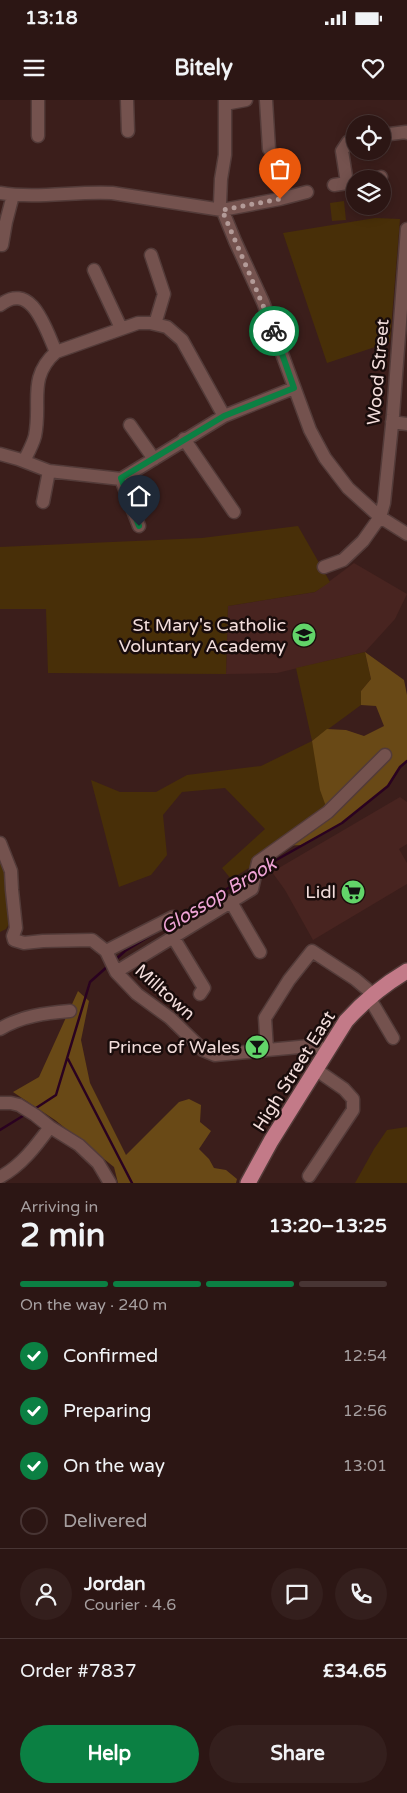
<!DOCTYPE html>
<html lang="en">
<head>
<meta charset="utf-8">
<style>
  :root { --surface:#2c1614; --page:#341f1d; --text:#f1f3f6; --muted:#a69fa0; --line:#483534; --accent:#0b8043 }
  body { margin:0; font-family:"Varela Round",sans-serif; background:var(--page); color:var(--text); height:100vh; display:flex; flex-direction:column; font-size:19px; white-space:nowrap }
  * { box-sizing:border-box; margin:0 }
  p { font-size:16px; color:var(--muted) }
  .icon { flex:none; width:28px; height:28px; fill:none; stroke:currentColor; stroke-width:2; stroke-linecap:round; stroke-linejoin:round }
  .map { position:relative; height:1083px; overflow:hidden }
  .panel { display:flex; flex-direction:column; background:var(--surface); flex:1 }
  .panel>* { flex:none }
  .controls { position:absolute; left:346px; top:15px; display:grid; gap:10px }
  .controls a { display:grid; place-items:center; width:45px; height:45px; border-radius:50%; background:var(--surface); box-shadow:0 2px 12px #0003,0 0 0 1px var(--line); font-size:25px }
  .pin { position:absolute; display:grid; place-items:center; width:42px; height:42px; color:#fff; margin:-51px -21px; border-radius:50% 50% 50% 0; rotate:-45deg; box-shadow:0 0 5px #0007 }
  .pin .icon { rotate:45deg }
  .courier { position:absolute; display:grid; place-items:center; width:50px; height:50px; margin:-25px; border:4px solid #0b8043; border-radius:50%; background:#fff; color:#222; box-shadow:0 1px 6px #0007 }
  .head em { font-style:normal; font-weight:800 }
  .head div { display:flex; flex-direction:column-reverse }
  .head { display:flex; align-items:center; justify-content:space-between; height:85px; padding:0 20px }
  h1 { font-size:32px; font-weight:800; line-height:38px }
  .bar { display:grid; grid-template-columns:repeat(4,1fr); gap:8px 5px; align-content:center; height:60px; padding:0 20px }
  .bar i { height:6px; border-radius:4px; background:var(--line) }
  .bar .current { background:var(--accent) }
  .bar p { grid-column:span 4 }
  .line { display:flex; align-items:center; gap:12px; padding:0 20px; border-top:1px solid var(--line) }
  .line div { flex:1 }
  .round { display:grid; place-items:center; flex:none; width:52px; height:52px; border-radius:26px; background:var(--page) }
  ol { padding:0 20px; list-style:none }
  li { display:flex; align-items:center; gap:15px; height:55px }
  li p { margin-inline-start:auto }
  li .icon { padding:5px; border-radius:50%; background:var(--accent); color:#fff; stroke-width:4 }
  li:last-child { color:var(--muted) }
  li i { width:28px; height:28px; border:2px solid var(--line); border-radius:50% }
  .button { display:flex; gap:10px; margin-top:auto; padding:10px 20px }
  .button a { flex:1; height:58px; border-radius:30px; background:var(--accent); color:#fff; font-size:20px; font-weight:800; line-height:58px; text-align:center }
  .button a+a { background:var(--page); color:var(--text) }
  .status { display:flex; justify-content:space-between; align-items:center; height:35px; padding:0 25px; background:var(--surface); direction:ltr }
  .status svg { height:14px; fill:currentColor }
  header { display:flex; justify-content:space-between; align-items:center; height:65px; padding:0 20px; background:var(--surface); font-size:22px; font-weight:800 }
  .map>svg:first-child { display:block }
</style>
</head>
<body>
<div class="status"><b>13:18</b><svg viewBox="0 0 49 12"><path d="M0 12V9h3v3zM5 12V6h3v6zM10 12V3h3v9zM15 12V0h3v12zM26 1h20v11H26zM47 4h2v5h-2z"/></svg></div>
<header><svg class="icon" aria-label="menu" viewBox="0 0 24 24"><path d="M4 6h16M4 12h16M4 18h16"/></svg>Bitely<svg class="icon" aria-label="heart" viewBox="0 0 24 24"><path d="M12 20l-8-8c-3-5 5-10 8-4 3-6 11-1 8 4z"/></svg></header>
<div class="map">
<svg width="407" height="1083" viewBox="0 0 407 1083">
  <rect width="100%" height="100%" fill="#3b1e1b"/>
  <path fill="#482420" d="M354,463L407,494L395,519L365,552L277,573L226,574L228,506L315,492Z
    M400,697L407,702V744L399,749L407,763V784L313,840L285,790L272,772Z"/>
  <path fill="#482f08" d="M344,101L346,120L332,121L330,103Z
    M375,118L400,119L390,242L327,263L283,133Z
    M298,426L330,482L315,492L228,506L226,574L48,573L46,509H0V447L202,438Z
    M365,552L371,579L361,591V605L312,641L328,712L285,746L231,779L222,768L265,729L225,688L182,692L163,715L167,755L151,775L119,787L91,680L120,692H156L187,675L261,666L312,641L296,568Z
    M0,755L6,771L9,824L6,829L0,832Z
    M407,1027V1083H355L374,1049L387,1030Z"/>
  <path fill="#694916" d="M365,552L404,580L407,595V661L400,667L388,686L342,723L301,745L285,746L328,712L320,690L312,641L327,629L346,630L364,636L384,626L376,606L361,605V591L371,579Z
    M78,891L89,901L81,940L90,983L126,1055L179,1002L189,999L201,1005L200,1022L211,1031L199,1049L209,1059L214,1068L226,1070L237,1079L236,1083H118L114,1067L55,1020L13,992L39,977Z"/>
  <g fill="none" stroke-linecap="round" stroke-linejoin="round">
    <path stroke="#2a0220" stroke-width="2.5" d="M262,768L342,723L388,686L400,667L407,661
      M177,820L251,774
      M114,861L125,851L155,833
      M68,959L132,1083
      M33,1010L56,995L90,882L108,866
      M0,1030L26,1014"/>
    <defs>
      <path id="minor" d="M127,0L128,31
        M225,0V55L221,79L220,104L235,141L263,202L310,330L325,358L348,388L380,417L407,434
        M266,0L269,49
        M225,4L246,0
        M382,35L406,32L407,33
        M38,36V0
        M355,39L348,42L342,51L347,83H355
        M373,79L381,77
        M334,85L347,83
        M0,93C37,99 75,91 112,93L222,110L280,99L307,92
        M2,145L6,122L13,95
        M151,155L164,194L155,224
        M94,170L121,228
        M0,205C32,180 46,230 56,252
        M392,322L407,324
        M130,325L154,359
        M184,339L234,412
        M0,354L18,359L49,371L121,379L224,316L294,288
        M24,361C28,353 33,344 35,336C42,302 27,278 56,252L138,223H150L167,227L182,240L224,316
        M121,379L139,426
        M43,402L49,371
        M324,467L343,460L363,441L380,417L384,403L393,315L407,129
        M0,743L11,771L12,790L16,828L13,836L14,840L24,843L43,841L92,840L106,851L116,872L137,894L170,918L203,950L215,955L310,946L319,947L326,952
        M231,802L260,852
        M173,837L204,888L200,894
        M106,851L173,817
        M116,872L252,789L258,762L328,712L385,655
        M370,899L393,938
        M0,929C21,916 46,913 70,911
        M267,950L265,918L289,880L312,851L355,879L374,895
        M0,1003H11L19,1005L35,1015L50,1027L79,1045L98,1063L110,1083
        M309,1076L353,1010V999L344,989L315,969
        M0,1077C21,1066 36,1046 50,1027"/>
      <path id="major" d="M248,1083L271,1041L346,921C363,902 385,884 407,871"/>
    </defs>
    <use href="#minor" stroke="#533b39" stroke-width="15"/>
    <use href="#major" stroke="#533b39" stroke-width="18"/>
    <use href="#minor" stroke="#74524e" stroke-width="12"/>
    <use href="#major" stroke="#c37a88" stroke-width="15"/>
  </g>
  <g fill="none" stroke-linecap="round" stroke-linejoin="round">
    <path stroke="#b39b98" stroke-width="5" stroke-dasharray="0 9" d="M274,231L222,110L280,99"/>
    <path stroke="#0b8043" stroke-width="6" d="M139,426L121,378L224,316L294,288L274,231"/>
  </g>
  <defs>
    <symbol id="school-disc" viewBox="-11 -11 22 22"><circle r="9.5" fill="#62d469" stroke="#190c0b"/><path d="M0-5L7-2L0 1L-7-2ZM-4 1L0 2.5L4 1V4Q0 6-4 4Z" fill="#111"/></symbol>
    <symbol id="supermarket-disc" viewBox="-11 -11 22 22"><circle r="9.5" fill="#62d469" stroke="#190c0b"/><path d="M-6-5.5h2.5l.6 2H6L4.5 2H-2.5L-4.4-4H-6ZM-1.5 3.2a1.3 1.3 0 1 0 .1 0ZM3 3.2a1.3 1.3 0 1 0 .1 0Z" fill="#111"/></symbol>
    <symbol id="bar-disc" viewBox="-11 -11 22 22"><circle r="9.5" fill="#62d469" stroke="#190c0b"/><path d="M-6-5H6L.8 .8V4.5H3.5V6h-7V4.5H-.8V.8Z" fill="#111"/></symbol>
  </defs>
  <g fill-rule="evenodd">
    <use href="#school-disc" x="290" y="521" width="28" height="28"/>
    <use href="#supermarket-disc" x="339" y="778" width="28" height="28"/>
    <use href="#bar-disc" x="243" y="933" width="28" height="28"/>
  </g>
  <g text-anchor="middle" stroke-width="5" stroke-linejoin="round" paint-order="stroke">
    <g font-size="18" fill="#f3dedc" stroke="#190c0b">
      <text transform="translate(378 272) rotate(-85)" y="6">Wood Street</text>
      <text transform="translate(165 892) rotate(42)" y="6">Milltown</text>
      <text transform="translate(294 971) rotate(-58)" y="6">High Street East</text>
    </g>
    <g font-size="18" fill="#f3dedc" stroke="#190c0b" text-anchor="end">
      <text x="286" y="531">St Mary's Catholic<tspan x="286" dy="21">Voluntary Academy</tspan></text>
      <text x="336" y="798">Lidl</text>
      <text x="240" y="953">Prince of Wales</text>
    </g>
    <g font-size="19" font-style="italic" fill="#f0a5d7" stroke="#190c0b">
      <text transform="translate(218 795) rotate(-31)" y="7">Glossop Brook</text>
    </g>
  </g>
</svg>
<div class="controls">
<a><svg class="icon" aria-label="locate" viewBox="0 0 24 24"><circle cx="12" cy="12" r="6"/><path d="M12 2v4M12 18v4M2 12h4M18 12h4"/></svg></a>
<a><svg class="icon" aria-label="layers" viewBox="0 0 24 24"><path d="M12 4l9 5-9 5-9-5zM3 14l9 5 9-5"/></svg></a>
</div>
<div class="pin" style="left:280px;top:99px;background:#ea580c"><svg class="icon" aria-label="bag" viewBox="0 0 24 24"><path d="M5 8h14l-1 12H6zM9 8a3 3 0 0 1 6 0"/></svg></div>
<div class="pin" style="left:139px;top:426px;background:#1f2937"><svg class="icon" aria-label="home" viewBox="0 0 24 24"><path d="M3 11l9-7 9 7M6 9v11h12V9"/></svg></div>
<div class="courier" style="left:274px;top:231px"><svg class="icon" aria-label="bike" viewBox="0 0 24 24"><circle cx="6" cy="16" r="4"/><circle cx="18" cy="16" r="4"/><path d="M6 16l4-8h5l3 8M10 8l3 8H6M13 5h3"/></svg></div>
</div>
<section class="panel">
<div class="head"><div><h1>2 min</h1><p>Arriving in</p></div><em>13:20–13:25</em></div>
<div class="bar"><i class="current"></i><i class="current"></i><i class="current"></i><i></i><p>On the way · 240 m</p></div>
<ol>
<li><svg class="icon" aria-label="check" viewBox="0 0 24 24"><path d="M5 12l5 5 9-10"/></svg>Confirmed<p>12:54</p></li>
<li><svg class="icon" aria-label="check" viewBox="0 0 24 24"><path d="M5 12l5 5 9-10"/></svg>Preparing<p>12:56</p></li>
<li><svg class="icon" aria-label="check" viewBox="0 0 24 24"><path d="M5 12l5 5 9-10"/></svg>On the way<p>13:01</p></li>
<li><i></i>Delivered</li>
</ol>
<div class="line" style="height:90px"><a class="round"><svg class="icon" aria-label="person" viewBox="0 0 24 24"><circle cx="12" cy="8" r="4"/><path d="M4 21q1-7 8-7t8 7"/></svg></a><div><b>Jordan</b><p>Courier · 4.6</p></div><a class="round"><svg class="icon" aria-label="chat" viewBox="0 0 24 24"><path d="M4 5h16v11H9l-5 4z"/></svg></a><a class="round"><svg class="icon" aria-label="phone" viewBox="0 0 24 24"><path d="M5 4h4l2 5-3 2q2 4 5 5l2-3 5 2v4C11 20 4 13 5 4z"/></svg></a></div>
<div class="line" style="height:65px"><div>Order #7837</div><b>£34.65</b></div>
<div class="button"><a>Help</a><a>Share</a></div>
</section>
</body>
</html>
